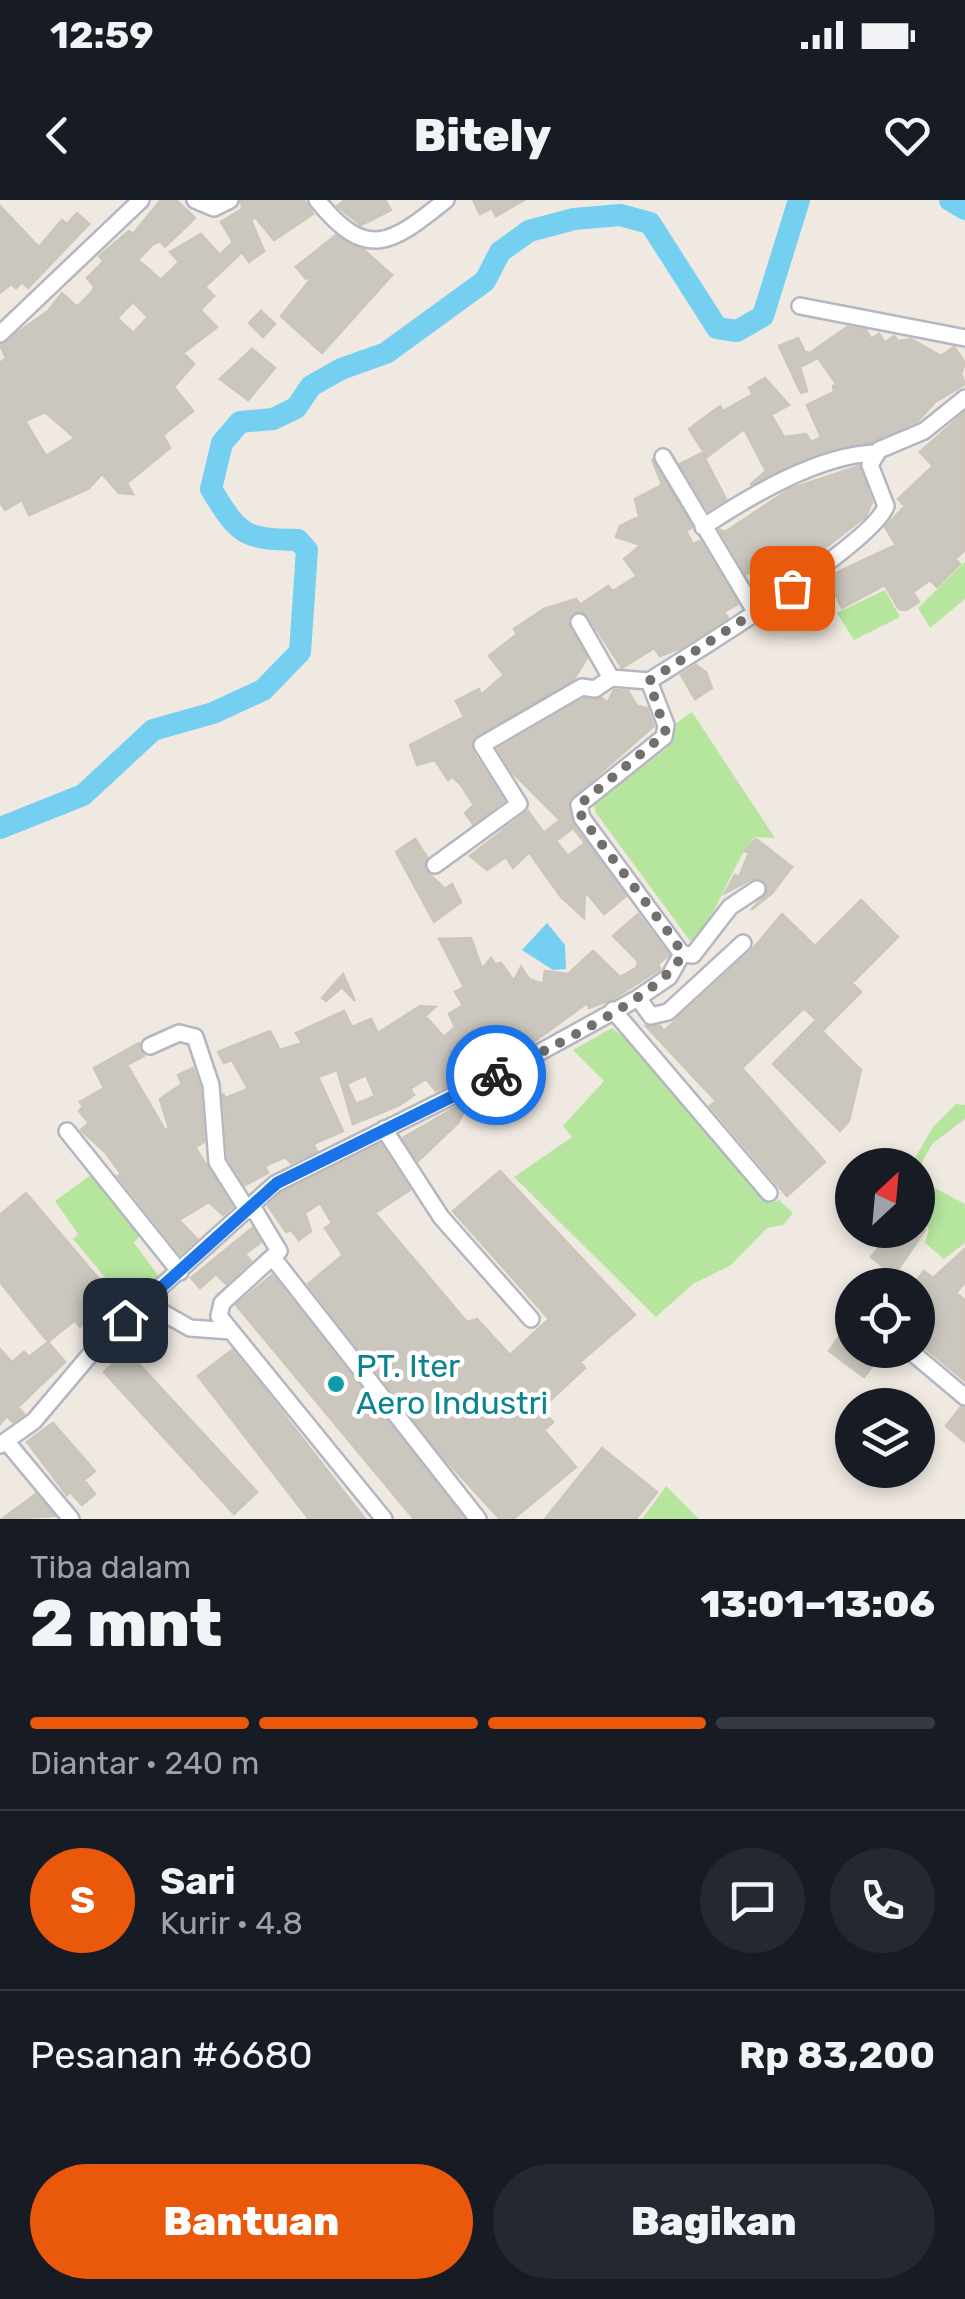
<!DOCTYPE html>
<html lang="id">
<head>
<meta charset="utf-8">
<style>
  :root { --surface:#171b24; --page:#242831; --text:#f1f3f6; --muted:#9ea1a6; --line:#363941; --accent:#ea580c }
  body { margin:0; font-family:Rubik,sans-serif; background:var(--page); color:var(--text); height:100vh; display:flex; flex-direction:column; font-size:38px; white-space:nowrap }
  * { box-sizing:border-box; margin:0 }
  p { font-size:32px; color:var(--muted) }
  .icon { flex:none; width:55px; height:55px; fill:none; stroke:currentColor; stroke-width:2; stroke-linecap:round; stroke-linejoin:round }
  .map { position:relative; height:1319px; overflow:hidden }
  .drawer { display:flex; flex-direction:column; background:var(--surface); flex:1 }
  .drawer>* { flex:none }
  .needle { width:65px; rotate:26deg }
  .buttons { position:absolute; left:835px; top:948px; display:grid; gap:20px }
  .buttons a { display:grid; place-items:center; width:100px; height:100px; border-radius:50%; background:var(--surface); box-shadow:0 5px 15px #0003; font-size:50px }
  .pin { position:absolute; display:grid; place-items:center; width:85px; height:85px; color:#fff; margin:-42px; border-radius:20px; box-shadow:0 5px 15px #0006 }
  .courier { position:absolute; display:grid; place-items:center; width:100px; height:100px; margin:-50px; border:8px solid #1a73e8; border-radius:50%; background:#fff; color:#222; box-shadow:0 2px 12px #0007 }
  .headline em { font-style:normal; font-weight:800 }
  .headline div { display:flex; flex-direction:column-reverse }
  .headline { display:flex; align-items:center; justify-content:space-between; height:170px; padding:0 30px }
  h1 { font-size:65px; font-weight:800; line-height:75px }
  .bar { display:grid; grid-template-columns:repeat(4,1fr); gap:15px 10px; align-content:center; height:120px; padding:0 30px }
  .bar i { height:12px; border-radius:8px; background:var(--line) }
  .bar .selected { background:var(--accent) }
  .bar p { grid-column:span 4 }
  .line { display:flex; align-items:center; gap:25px; padding:0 30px; border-top:2px solid var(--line) }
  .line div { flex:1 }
  .round { display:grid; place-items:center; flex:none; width:105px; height:105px; border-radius:52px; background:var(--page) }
  .primary-button { display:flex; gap:20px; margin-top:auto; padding:20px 30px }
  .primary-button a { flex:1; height:115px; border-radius:60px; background:var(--accent); color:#fff; font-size:40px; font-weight:800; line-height:115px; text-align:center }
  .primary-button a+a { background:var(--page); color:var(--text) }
  .status { display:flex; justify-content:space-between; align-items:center; height:70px; padding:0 50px; background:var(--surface); direction:ltr }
  .status svg { height:28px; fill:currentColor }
  header { display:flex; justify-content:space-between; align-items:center; height:130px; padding:0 30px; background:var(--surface); font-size:45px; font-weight:800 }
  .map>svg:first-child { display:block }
</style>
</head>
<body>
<div class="status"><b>12:59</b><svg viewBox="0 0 49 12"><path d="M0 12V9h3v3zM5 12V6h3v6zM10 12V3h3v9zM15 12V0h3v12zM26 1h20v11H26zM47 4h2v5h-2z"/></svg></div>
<header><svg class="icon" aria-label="back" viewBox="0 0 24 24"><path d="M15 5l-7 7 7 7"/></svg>Bitely<svg class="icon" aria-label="heart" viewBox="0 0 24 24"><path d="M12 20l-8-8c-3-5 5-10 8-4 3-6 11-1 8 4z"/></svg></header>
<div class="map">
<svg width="965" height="1319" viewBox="0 0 965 1319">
  <rect width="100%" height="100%" fill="#efe9e1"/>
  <path fill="#b6e59e" d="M965,362V399L930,428L918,408Z
    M885,390L900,417L854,440L837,413Z
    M692,512L775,638L755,637C728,668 722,711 691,742L596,613L594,605L667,548L673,539L671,527Z
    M612,828L640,851L771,1003L779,1000L793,1013L783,1025L767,1028L731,1065L693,1084L656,1117L514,977L572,937L563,926L604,881L573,850Z
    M956,904L965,905V919L932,944L919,968L923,982L965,1004V1043L944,1059L925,1043L929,1029L918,1017V965H911L933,927Z
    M95,972L143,1032L134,1043L160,1078L129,1106L73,1039L78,1034L55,1001Z
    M666,1286L699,1319H642Z"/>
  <path fill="#75cff0" d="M547,723L565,745L566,769L553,770L522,750Z"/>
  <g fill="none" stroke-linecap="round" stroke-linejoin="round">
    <path stroke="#75cff0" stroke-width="22" d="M950,0L965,9
      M0,628L83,595L153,530L213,513L263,490L300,452L307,350L298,340C243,339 239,335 211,289L222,243L240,222L273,219L296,208L311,186L341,169L386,153L485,81L500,52L529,31L574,19L620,15L650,23L717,128L737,131L763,116L799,0"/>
  </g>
  <path fill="#cbc7bf" stroke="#cbc5ba" stroke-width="2.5" fill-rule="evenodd" d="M161,0H176L195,18L165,47L160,41L152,45L138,60L161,80L179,62L170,52L201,34L220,55L233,42L221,22L242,9L241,0H304L313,14L274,40L255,17L251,20L264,51L249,62L242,52L205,87L214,96L200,110L217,127L183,153L194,164L174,187L193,211L163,235L170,248L127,283L133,294L119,293L102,274L88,289L29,315L22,300L5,310L0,302V163L6,158L0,145L48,111L62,93L77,107L93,91L94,86L87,78L104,61L99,56L129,31L133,34ZM133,102L148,117L133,133L117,118ZM45,212L75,238L46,256L25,221Z
    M345,0H385L391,10L361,25L337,6Z
    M473,0H524L496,16L492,8L480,14Z
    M0,6L39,47L62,20L67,24L77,13L89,24L28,88L22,82L16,88L11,84L0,93Z
    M336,35L364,50L392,75L322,153L281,116L314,75L306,79L296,67Z
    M261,111L275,124L263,137L249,123Z
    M847,127L866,130L871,139L879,134L885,143L894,136L898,141L911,139L941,156L954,147L965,163L961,174L965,184L935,202L918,221L872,242L804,259L750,285L766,271L744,229L707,257L689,229L720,206L723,211L753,194L749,188L765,178L789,205L771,215L784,237L806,234L811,242L821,237L807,205L834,192L833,186L837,185L818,158L800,167L807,191L801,193L779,146L798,138L805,152L810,153Z
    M252,149L275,168L248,200L220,179Z
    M965,212V350L955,359L960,364L937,387L930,380L913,392L919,402L906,410L899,409L885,385L842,408L827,377L896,345L885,327L905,306L898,299L933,266L920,252Z
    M702,253L726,299L708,310L680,264Z
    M652,259L692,327L686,331L693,344L700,341L738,404L724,412L728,418L681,448L660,456L654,448L622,468L588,416L573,413L569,427L587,458L574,479L472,540V551L504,601L473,624L465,613L474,605L461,585L452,576L448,580L435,560L417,565L410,545L464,517L456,501L479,489L481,495L504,475L489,456L517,434L514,429L544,409L576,399L580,405L608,386L613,391L637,376L624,359L641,345L616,337L620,326L639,317L635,299L662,285Z
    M859,266L872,302L866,316L780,383L774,373L762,380L755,369L746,374L720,330L725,332L790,289Z
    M696,465L706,472L712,488L695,499L681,475Z
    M614,490L628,491L637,506L647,508L654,526L569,600L573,625L626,696L604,714L585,691L584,718L561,697L529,652L513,668L506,657L487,670L470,656L528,611L544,633L560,620L513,573L498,549L584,499L602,498L607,503ZM573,628L585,643L568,656L556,641Z
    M415,639L427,657V672L445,689L452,684L461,702L434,722L396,652Z
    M756,639L792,667L772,693L751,710L767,693L763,679H752L725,693L735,675L739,677L749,653L745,651Z
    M861,700L898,737L852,783L861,792L822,831L861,870L849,921L840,931L773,864L816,820L804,808L742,868L825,962L787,996L710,906L716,901L646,826H660L664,831L751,751L782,714L815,746Z
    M638,714L669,755L658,764L660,769L613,799L589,808L587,803L528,846L466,869L453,878L454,883L436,891L426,879L410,889L414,895L400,905L353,924L342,886L347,884L356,904L375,896L366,875L342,886L337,870L318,877L343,931L313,944L317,951L291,963L285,957L265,966L268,973L245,985L228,958L223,893L225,898L248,889L232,860L224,863L218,852L270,831L280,850L302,843L296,833L344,811L352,827L371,819L378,833L420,806L435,807L425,816L444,837L455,827L449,814L463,805L455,792L464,787L439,739L471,738L482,769L491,758L495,764L501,763L514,781L521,767L529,779L543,784L545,771L568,774L593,751L620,777L636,768L638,761L613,736Z
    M343,774L355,801L342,787L326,801L322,798Z
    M139,843L144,856L127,865L165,930L169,929L160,899L182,884L178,875L193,868L200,887L204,942L195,947L232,1007L223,1015L209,1002L179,1020L197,1039L180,1054L118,976L121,974L106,953L81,930L89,923L79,911L83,907L80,902L104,888L94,868Z
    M463,903L466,908L458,923L418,961L403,938Z
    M380,944L410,990L375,1013L467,1122L477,1119L510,1155L549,1119L453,1011L500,971L635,1115L580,1162L585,1168L541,1209L553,1222L544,1230L576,1267L513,1319H500L443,1257L308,1084L343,1055L325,1028L332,1023L320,1003L305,1013L311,1031L299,1040L291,1030L286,1032L268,1006L281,993Z
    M26,993L115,1098L80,1127L75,1120L48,1142L0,1082V1015Z
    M252,1028L261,1042L245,1054L251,1061L226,1084L216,1074L200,1088L191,1078Z
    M903,1030H925L894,1075L871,1057L881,1045L887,1050Z
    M965,1049V1082L956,1093L965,1100V1181L918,1142V1085H913L924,1071L933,1078Z
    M272,1075L464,1319H414L236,1105Z
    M838,1138L873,1165L864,1177L829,1151Z
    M48,1142L65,1162L18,1207L24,1214L13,1222L7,1216L0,1224V1149L12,1162L24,1152L29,1157Z
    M232,1150L267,1193L365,1319H309L198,1176Z
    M127,1151L257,1292L234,1314L104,1172Z
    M961,1207L965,1208V1242L946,1226Z
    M53,1223L95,1271L84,1280L95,1294L82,1305L70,1292L67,1295L27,1242Z
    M602,1248L657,1292L636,1319H545Z
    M36,1294L54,1316L2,1319Z"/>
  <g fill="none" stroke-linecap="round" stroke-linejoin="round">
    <defs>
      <path id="minor" d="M195,0L214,8L230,0
        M317,0C367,62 391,44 446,0
        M800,106L965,138
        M0,134L141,0
        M663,257L755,411
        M703,327C750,296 818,255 875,253
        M579,422L611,478
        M435,665L519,604L482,545L582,487L595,489L611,478L649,481
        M682,754L582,618L579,605L664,537L666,525L649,481C690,455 874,343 886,306L870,265L879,250L924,231L965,198
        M682,754L693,755L730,707L757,689
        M638,798L651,816L668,812L743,743
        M613,810L769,993
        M150,846L179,833L195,837L211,885L217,962L248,1011
        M384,929L441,1017L531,1119
        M67,931L180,1072
        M252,1006L279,1051L222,1103L219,1116L384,1319
        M273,1058L478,1319
        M146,1103L190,1128L231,1131
        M909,1150L965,1197
        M6,1241L71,1319
        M0,1245L34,1221L105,1137L275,984L533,856L638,798L669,777L682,754"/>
    </defs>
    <use href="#minor" stroke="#b4b7c1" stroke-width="20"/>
    <use href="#minor" stroke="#fff" stroke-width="15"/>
  </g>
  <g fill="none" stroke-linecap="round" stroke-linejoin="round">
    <path stroke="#726f6d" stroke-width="10" stroke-dasharray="0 18" d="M496,875C537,854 668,793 682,754L675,741L582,618L579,605L666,533L649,481L792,388"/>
    <path stroke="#1a73e8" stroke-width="12" d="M125,1120L277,983L496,875"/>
  </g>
  <circle fill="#0f9aa8" stroke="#fff" stroke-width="4" cx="336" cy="1184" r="10"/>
  <g text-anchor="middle" stroke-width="9" stroke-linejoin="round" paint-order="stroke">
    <g font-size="32" fill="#0d838f" stroke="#fff" text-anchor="start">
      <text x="356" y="1177">PT. Iter<tspan x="356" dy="37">Aero Industri</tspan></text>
    </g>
  </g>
</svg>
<div class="buttons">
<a><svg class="needle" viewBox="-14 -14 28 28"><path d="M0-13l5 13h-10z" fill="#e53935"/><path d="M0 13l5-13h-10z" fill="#9ea1a6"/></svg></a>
<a><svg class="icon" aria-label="locate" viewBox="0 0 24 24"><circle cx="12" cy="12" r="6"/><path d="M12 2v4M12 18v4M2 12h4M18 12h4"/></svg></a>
<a><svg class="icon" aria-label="layers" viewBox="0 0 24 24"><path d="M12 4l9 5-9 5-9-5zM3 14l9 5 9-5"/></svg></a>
</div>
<div class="pin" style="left:792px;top:388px;background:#ea580c"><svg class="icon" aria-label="bag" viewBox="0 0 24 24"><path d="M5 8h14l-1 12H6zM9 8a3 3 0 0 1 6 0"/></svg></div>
<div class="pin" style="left:125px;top:1120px;background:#1f2937"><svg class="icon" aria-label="home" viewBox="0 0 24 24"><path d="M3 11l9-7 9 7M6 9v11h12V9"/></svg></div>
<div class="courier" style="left:496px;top:875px"><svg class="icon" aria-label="bike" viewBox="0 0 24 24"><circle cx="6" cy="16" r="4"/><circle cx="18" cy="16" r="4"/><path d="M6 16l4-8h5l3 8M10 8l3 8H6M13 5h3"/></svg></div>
</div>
<section class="drawer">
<div class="headline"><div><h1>2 mnt</h1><p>Tiba dalam</p></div><em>13:01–13:06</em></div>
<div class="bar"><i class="selected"></i><i class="selected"></i><i class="selected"></i><i></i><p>Diantar · 240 m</p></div>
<div class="line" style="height:180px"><b class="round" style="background:var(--accent);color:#fff">S</b><div><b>Sari</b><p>Kurir · 4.8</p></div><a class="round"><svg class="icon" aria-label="chat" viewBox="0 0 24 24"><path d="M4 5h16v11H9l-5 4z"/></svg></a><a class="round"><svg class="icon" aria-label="phone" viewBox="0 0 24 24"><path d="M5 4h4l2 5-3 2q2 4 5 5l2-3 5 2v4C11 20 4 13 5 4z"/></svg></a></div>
<div class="line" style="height:130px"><div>Pesanan #6680</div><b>Rp 83,200</b></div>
<div class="primary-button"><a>Bantuan</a><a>Bagikan</a></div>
</section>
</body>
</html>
